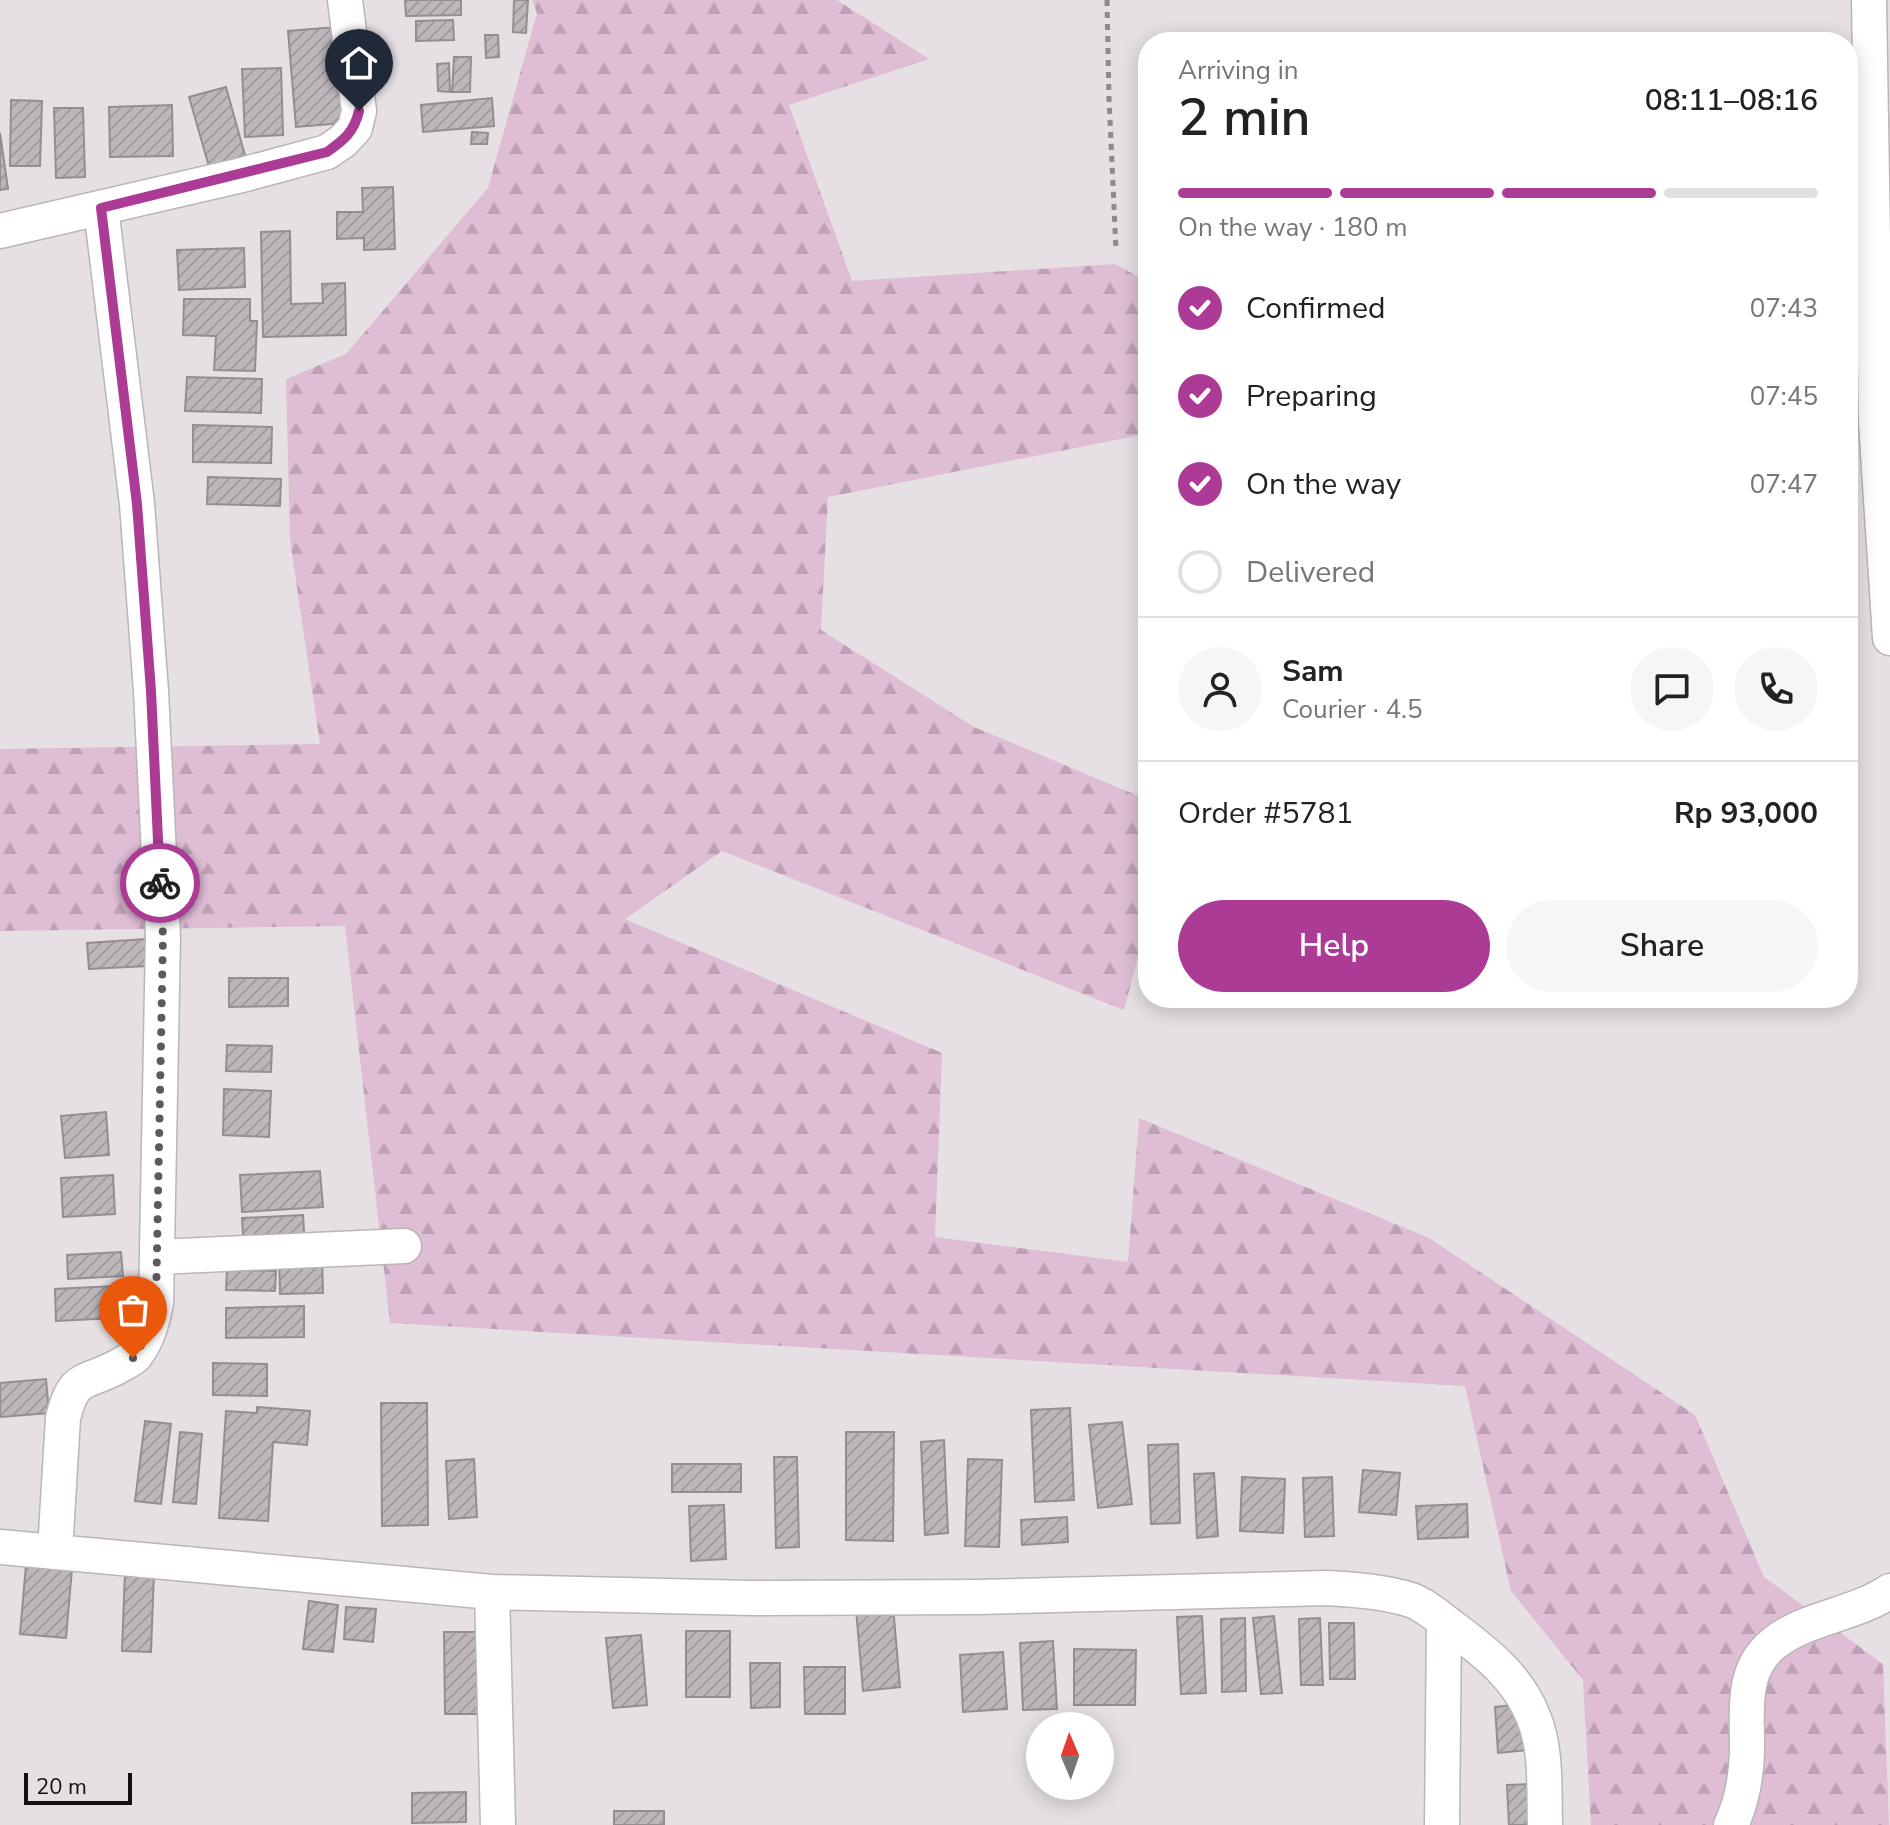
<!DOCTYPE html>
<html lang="en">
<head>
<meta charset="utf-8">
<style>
  :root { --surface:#fff; --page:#f6f6f6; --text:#222; --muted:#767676; --line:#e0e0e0; --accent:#ac3b96 }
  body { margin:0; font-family:"Nunito Sans",sans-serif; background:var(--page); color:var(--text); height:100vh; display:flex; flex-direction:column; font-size:30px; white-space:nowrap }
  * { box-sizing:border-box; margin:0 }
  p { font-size:26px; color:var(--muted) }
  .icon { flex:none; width:44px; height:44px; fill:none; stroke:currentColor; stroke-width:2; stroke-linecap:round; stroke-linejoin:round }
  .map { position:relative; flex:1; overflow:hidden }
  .panel { position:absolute; left:1138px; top:32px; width:720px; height:976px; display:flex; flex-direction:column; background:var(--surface); border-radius:32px; box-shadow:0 4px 20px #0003 }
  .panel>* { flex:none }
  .needle { width:52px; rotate:358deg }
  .tools { position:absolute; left:1026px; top:1712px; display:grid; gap:16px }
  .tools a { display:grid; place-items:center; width:88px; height:88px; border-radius:50%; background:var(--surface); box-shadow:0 4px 20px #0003; font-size:40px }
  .scale { position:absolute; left:24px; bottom:20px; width:108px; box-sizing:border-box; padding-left:8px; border:4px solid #141113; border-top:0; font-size:22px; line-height:28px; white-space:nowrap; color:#141113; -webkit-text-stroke:6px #e6dfe4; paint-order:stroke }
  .pin { position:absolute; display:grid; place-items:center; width:68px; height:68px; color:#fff; margin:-82px -34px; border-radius:50% 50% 50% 0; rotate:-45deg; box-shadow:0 0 8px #0007 }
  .pin .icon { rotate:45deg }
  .courier { position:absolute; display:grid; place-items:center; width:80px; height:80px; margin:-40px; border:6px solid #ac3b96; border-radius:50%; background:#fff; color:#222; box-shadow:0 2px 10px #0007 }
  .overview em { font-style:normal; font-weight:600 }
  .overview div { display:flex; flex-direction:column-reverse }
  .overview { display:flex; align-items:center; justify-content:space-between; height:136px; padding:0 40px }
  h1 { font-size:52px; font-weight:600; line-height:60px }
  .bar { display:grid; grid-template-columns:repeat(4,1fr); gap:12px 8px; align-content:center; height:96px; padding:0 40px }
  .bar i { height:10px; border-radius:6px; background:var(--line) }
  .bar .active { background:var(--accent) }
  .bar p { grid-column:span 4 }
  .line { display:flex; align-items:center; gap:20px; padding:0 40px; border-top:2px solid var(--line) }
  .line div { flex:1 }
  .round { display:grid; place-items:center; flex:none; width:84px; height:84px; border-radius:42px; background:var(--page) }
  ol { padding:0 40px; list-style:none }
  li { display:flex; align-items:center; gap:24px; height:88px }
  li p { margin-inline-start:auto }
  li .icon { padding:8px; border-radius:50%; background:var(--accent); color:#fff; stroke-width:4 }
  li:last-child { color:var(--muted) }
  li i { width:44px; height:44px; border:4px solid var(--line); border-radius:50% }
  .primary-button { display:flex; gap:16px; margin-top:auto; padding:16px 40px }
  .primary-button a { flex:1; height:92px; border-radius:48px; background:var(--accent); color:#fff; font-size:32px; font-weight:600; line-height:92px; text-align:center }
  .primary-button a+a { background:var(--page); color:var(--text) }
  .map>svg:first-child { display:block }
</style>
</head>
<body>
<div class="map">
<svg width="1890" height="1825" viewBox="0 0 1890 1825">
  <defs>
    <pattern id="forest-firs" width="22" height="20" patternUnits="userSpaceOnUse" patternTransform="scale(2)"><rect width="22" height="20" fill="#debdd5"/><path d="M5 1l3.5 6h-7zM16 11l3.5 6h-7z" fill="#bea1b6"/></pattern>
    <pattern id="building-hatch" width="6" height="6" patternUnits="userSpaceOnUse" patternTransform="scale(2)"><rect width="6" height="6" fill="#bdb6bb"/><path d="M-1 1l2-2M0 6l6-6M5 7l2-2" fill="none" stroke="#a29ba0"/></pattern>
  </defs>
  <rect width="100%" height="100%" fill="#e6dfe4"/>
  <path fill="url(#forest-firs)" d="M532,0H837L929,59L789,105L852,281L1115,264L1148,282V429L1141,435L828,497L821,630L974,727L1148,800V918L1124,1010L722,851L625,919L942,1053L935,1237L1128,1262L1139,1118L1429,1238L1695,1415L1764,1577L1883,1664L1889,1825H1591L1583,1680L1511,1591L1465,1386L390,1323L345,926L0,931V749L320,744L290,540L286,379L346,354L488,188L537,13Z"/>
  <path fill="url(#building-hatch)" stroke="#948d92" stroke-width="2" d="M405,0H461V15L406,16Z
    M514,0H528L526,33L513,32Z
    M453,20L454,40L416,41V21Z
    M336,27L343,123L296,127L288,31Z
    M485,35H498L499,57L486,58Z
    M454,57H471L470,92H452Z
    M449,63L450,92L438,91L437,64Z
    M281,68L283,135L245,137L242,69Z
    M226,87L248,166L212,177L189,97Z
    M492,98L494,126L423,132L421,105Z
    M11,100L42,101L40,166H10Z
    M172,105L173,156L110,157L109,107Z
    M54,108H83L85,177L56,178Z
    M472,132L488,133L487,144H471Z
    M0,133L8,189L0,190Z
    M393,187L395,249L364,250V238L337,239V212H363L362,188Z
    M290,231L291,304L323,303L322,284L345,283L346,335L263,337L261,232Z
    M244,248L245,287L179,290L177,250Z
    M184,299H250V321H257L255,371L214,370L216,336L183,335Z
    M187,377L262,379L261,413L185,411Z
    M193,425L272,427L271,463L193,462Z
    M208,477L281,479L280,506L207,504Z
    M146,939L147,966L89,969L87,943Z
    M229,978H288V1006L229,1007Z
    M227,1045L272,1046L271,1072L226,1071Z
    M224,1089L271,1091L269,1137L223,1135Z
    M106,1112L109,1155L65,1158L61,1116Z
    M320,1171L323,1207L242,1212L240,1175Z
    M113,1175L115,1214L63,1217L61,1178Z
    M303,1215L305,1247L244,1251L242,1218Z
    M322,1251L323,1293L280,1294L279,1253Z
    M121,1252L123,1276L68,1279L67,1255Z
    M227,1270L276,1271L275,1291L226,1290Z
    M115,1286L116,1318L56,1321L55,1289Z
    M304,1306V1337L226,1338V1308Z
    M213,1363L267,1364V1396L213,1395Z
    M46,1379L49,1413L0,1417V1383Z
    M381,1403H427L428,1525L382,1526Z
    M257,1407L310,1411L307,1445L273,1442L268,1521L219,1518L226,1411L257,1413Z
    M1070,1408L1074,1500L1035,1502L1031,1410Z
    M145,1421L171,1424L161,1504L135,1501Z
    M1122,1422L1132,1504L1098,1508L1089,1425Z
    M180,1432L202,1434L196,1504L173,1502Z
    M846,1432H894L893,1541L846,1540Z
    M944,1440L948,1533L925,1535L921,1442Z
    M1178,1444L1180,1523L1151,1524L1148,1445Z
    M774,1457H797L799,1547L776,1548Z
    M474,1459L477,1517L449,1519L446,1461Z
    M968,1459L1002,1460L999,1547L965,1546Z
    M672,1464H741V1492H672Z
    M1363,1470L1400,1473L1396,1515L1359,1512Z
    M1214,1473L1218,1536L1197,1538L1194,1474Z
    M1242,1477L1285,1479L1283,1533L1240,1531Z
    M1332,1477L1334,1536L1305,1537L1303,1478Z
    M1467,1504L1468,1537L1418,1539L1416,1506Z
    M724,1505L726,1559L691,1561L689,1506Z
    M1067,1517L1068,1542L1022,1545L1021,1520Z
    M26,1565L72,1569L66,1638L20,1634Z
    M125,1571L154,1572L151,1652L122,1651Z
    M309,1601L338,1605L333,1652L303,1649Z
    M893,1606L900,1687L863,1691L856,1609Z
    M346,1607L376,1609L373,1642L344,1639Z
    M1202,1616L1206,1693L1181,1694L1177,1617Z
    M1274,1616L1282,1693L1261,1694L1253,1618Z
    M1245,1618L1246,1691L1222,1692L1221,1619Z
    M1320,1618L1323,1685H1301L1299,1619Z
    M1329,1623H1354L1355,1679H1330Z
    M686,1631H730V1697H686Z
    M444,1632H480V1714H445Z
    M641,1635L647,1705L613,1708L606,1638Z
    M1053,1641L1057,1709L1023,1710L1020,1643Z
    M1074,1649L1136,1650L1135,1705H1074Z
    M1003,1652L1007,1709L963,1712L960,1655Z
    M750,1663H780V1707L751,1708Z
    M804,1667H845V1714H805Z
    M1523,1704L1528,1750L1498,1753L1495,1707Z
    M1532,1784L1533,1825H1509L1507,1785Z
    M466,1792V1822L412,1823V1793Z
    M614,1811H664V1825H614Z"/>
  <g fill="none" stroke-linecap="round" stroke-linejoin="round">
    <defs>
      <path id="street" d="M1869,0L1876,422L1890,638
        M0,231L242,175L327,152L343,141L355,128L359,111L345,0
        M157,1257L404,1246
        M0,1547L492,1592L751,1598L978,1597L1326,1588C1355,1590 1382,1591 1411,1600C1425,1605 1440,1618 1452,1627C1485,1652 1517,1676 1533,1716C1547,1749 1544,1789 1545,1825
        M55,1551L63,1418C74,1373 85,1385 119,1366C124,1363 131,1360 135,1356C148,1340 152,1322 156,1303L163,936L151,691L137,504L101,208
        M492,1592L498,1825
        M1442,1825L1444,1621
        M1731,1825C1742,1802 1746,1779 1747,1753C1748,1715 1739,1672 1773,1644C1806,1617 1855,1615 1890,1591"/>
    </defs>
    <use href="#street" stroke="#bbb5b9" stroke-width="37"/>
    <path stroke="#8f8a8d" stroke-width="5" stroke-dasharray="6 6" stroke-linecap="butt" d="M1107,0L1109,98L1116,250"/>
    <use href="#street" stroke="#fff" stroke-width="34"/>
  </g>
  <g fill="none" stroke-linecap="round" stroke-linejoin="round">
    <path stroke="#5e595c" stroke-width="8" stroke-dasharray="0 14.4" d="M133,1358L148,1334L156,1303L163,936L160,883"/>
    <path stroke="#ac3b96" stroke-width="10" d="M160,883L151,691L137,504L101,208L327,152C344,140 354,132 359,111"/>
  </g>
</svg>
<div class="tools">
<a><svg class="needle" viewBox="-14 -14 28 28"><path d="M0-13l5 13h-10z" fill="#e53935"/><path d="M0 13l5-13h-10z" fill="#767676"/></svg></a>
</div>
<div class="scale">20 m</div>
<div class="pin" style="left:133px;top:1358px;background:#ea580c"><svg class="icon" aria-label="bag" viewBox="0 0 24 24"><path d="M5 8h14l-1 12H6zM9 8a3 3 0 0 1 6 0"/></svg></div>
<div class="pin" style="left:359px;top:111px;background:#1f2937"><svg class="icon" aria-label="home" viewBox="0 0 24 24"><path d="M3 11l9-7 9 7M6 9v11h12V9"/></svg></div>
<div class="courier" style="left:160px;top:883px"><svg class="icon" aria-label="bike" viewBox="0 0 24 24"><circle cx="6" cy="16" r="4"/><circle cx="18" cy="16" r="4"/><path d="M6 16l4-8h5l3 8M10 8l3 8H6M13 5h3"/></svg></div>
<section class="panel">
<div class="overview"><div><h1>2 min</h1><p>Arriving in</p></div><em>08:11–08:16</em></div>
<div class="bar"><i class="active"></i><i class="active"></i><i class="active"></i><i></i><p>On the way · 180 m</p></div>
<ol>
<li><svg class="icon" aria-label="check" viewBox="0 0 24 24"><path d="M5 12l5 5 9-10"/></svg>Confirmed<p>07:43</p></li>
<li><svg class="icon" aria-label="check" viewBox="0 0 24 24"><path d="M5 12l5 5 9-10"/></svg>Preparing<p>07:45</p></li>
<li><svg class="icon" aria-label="check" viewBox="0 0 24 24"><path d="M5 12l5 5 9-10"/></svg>On the way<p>07:47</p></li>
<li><i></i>Delivered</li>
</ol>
<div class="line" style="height:144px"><a class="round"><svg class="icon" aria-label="person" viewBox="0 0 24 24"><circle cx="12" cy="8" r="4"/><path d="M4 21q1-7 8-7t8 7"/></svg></a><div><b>Sam</b><p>Courier · 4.5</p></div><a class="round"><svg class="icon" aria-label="chat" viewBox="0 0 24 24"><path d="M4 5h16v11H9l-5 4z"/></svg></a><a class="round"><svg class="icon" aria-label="phone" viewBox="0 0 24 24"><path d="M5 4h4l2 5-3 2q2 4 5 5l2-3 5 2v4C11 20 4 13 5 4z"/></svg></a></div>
<div class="line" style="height:104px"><div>Order #5781</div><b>Rp 93,000</b></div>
<div class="primary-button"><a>Help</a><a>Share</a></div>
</section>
</div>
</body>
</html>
